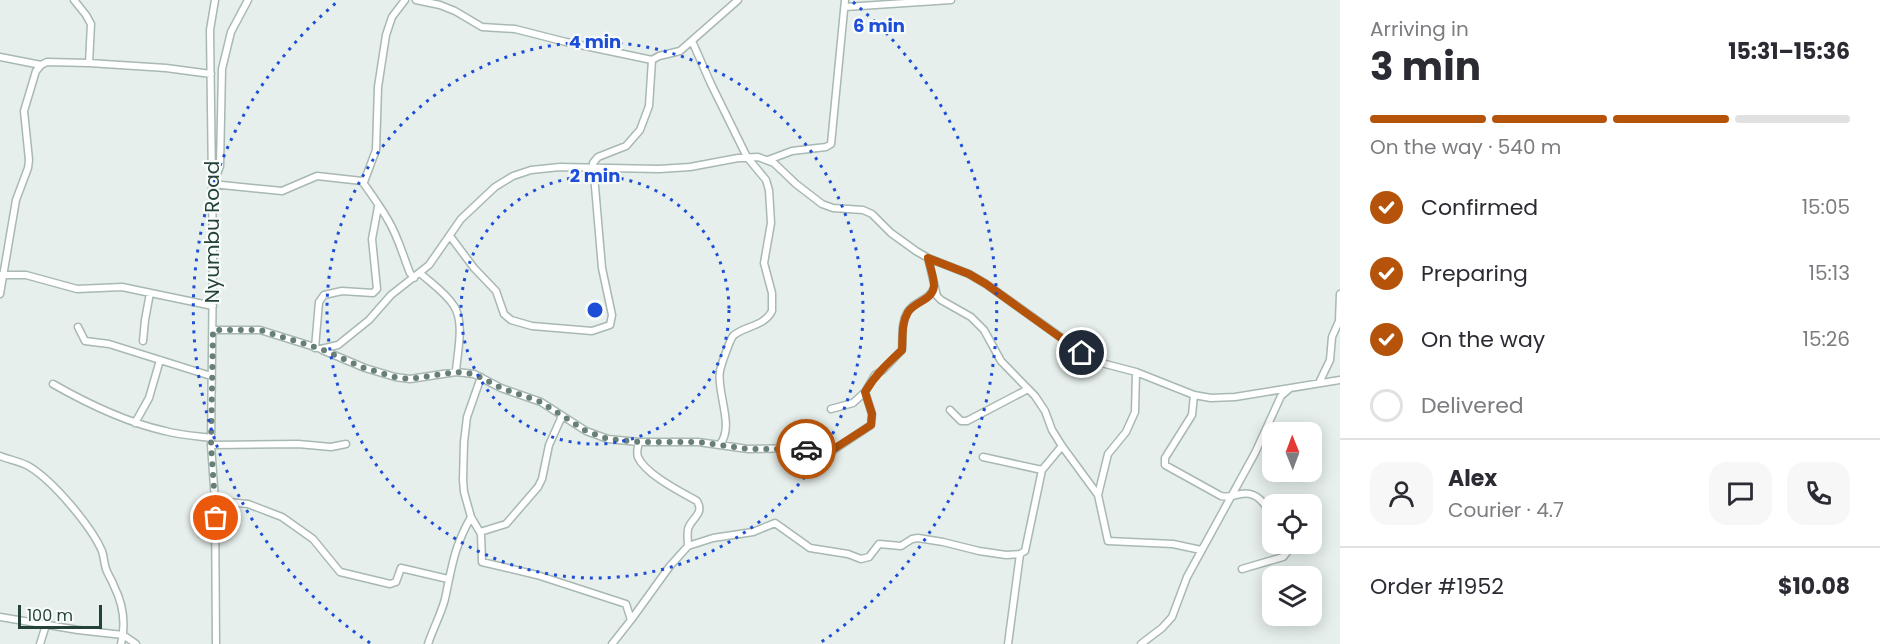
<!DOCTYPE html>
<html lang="en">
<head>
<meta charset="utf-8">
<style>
  :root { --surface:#fff; --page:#f7f7f7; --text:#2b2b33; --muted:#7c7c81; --line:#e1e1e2; --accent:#b45309 }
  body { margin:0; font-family:Poppins,sans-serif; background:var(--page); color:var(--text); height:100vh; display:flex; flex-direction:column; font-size:22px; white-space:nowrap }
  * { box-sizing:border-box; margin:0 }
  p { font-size:20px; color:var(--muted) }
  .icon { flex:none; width:33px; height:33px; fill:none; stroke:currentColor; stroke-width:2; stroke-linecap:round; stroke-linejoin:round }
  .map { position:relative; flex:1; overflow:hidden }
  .panel { display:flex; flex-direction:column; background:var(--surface); width:540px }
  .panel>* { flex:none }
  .needle { width:39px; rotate:359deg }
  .buttons { position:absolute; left:1262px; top:422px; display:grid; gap:12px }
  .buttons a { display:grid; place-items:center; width:60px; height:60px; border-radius:12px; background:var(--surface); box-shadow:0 3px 15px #0003; font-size:30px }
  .scale { position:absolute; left:18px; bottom:15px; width:84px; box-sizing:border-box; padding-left:6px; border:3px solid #24423a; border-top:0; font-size:16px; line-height:21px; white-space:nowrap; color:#24423a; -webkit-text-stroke:4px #f7fbf9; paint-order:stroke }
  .pin { position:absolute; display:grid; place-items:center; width:51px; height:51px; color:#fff; margin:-26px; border:3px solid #fff; border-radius:50%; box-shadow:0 2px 6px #0007 }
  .courier { position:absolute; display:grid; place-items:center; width:60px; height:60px; margin:-30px; border:4px solid #b45309; border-radius:50%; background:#fff; color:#222; box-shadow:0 2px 8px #0007 }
  .overview em { font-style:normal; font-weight:700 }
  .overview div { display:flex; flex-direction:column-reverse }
  .overview { display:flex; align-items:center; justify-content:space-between; height:102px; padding:0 30px }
  h1 { font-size:39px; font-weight:700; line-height:45px }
  .bar { display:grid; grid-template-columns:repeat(4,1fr); gap:9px 6px; align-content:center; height:72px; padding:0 30px }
  .bar i { height:8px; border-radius:4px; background:var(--line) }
  .bar .active { background:var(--accent) }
  .bar p { grid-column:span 4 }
  .line { display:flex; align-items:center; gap:15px; padding:0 30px; border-top:2px solid var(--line) }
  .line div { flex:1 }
  .round { display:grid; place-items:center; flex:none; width:63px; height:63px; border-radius:18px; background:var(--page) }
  ol { padding:0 30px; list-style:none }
  li { display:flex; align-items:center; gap:18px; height:66px }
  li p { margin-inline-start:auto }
  li .icon { padding:6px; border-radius:50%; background:var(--accent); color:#fff; stroke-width:4 }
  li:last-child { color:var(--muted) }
  li i { width:33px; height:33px; border:3px solid var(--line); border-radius:50% }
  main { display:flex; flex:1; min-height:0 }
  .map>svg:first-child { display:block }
</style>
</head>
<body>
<main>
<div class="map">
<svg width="1340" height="644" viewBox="0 0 1340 644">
  <rect width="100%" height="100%" fill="#e6efeb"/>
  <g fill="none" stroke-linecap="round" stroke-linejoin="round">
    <defs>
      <path id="minor" d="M74,0L86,15L91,24L89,63
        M215,0L210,30L213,259L211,445L215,501L216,644
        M416,0L440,5L455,11L482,27L515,29L566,42L652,60
        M845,7L951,0
        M692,41L711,84L747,157L766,180L769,190L771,223L764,263L772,293V311C764,327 743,326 733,336C730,340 721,365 720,371C716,391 735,427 720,444
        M0,57L41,65
        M768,160L792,151L826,147L831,144L845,0
        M212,176L217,174L220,166L222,69L231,32L248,0
        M364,182L376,150L378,87L386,35L392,17L405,0
        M212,184L282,191L317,176L362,181C371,194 380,206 388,220C398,236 403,256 410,273L414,278
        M450,236L474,268L496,291L504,314L511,320L532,326L592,331L610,325L612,315L602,268L593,163L598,157L626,146L640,130L649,106L652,60L659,56L680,51L738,0
        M928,258L937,296L941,300L971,317L984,330L1001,361L1035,396L1045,411L1052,430L1062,446L1098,495L1108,541L1173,544L1201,550
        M420,273C431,283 446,293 454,306C465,323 457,353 456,372
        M1,275H26L77,289L122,287L213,306
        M0,294L16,200L28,168L29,160L24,111L36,71L41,65L47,62L89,63L166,68L211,74
        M78,327L85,341L109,344L211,376
        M213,330H260L321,349L338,345L369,320L391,295L429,265L461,219L495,187L513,176L531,170L560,167L659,169L690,167L738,158L758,157L774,163L796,184L822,204L833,208L863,210L872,214L891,233L916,251L928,258L969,274L986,284L1094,361L1136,372L1194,395L1211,398L1235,397L1340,380
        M143,341L145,320L150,293
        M315,348L319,302L324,295L342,291L373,293L377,289L372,239L378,207
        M322,350L365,368L395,377L410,379L456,372L474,374L501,388L541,402L586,431L608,439L639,442H698L748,449L805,448L825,453L835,449L871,425L872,414L865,392
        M481,377L467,417L464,442L463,480L464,492L471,517L481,534L482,562L537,575L626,604L631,620L612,644
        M1319,383L1330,360L1332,337L1339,321L1340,294
        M53,384C88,404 125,422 165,431C180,435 196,436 211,438
        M1194,395L1192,415L1165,458V465L1221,496C1228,498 1234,495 1241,494C1257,491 1265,504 1272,516
        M831,409L853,403L865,392L875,375L883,370L902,350C903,336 900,317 912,307C920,300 929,299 934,288
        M950,410L961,421H967L1028,389
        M135,423L149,398L160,360
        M211,445L298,444L331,447L346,444
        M0,456C10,460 22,462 30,467C54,482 91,526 102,551C104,557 104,563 106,569C108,575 112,580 114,586C123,604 126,624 121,644
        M983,457L1042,470
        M1098,495L1108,454L1126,432L1135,412L1136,372
        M215,501L248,504L282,517L313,539L340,572L390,584L396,582L401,568L448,579
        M480,532L506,524L538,487L542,479L549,445L562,416
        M688,546L713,538L753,532L775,523L810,548L848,554L861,559L869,557L879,544L901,546L912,539L918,538L943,542L979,551L1006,555L1020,554L1025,551L1042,470L1062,446
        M1242,569L1283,557L1288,551L1287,543
        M0,617L78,630L123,635L136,644
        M631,620L670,566L688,546C688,541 687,535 688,529C691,518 705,514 697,501C681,492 645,474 638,457C636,452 638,447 639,442
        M40,644L46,625
        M428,644C433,629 441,614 445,599C452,566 454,547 471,517
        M1008,644L1020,554
        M1141,644L1162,628L1172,617L1187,577L1255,453L1281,396L1289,389"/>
    </defs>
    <use href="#minor" stroke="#a8b8b2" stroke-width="9"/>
    <use href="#minor" stroke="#fff" stroke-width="6"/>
  </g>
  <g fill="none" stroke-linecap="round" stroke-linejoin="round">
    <path stroke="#687f78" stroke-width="6" stroke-dasharray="0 10.8" d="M216,518L211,445L213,330H260L321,349L364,368L395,377L410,379L456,372L474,374L501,388L541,402L586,431L608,439L639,442H698L748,449H806"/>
    <path stroke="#b45309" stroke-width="8" d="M806,449L821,453L829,452L871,425L872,414L865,392C875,375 888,363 902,350C903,337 901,324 908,312C914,302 933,300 934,286C934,277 930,267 928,258L969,274L986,284L1082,353"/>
  </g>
  <g fill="none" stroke="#1d4ed8" stroke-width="3" stroke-dasharray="3 6">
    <circle cx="595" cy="310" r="134"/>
    <circle cx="595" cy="310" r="268"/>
    <path d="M370 643A402 402 0 0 1 337 2M853 2A402 402 0 0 1 820 643"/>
  </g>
  <g text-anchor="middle" stroke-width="4.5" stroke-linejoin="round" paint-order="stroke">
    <g font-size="20" fill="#24423a" stroke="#f7fbf9">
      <text transform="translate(212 232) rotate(-90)" y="7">Nyumbu Road</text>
    </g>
  </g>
  <circle cx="595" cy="310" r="9" fill="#1d4ed8" stroke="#f7fbf9" stroke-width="3"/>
  <g font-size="18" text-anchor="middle" font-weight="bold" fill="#1d4ed8" stroke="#f7fbf9" stroke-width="4.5" stroke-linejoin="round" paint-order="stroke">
    <text x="879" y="32">6 min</text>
    <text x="595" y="48">4 min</text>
    <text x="595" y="182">2 min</text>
  </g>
</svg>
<div class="buttons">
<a><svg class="needle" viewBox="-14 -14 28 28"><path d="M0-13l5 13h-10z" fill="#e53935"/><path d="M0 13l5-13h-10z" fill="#7c7c81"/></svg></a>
<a><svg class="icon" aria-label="locate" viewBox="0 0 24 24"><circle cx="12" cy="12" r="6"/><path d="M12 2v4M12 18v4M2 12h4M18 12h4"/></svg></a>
<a><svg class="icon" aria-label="layers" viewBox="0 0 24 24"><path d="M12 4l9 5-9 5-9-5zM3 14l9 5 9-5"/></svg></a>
</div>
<div class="scale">100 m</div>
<div class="pin" style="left:216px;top:518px;background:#ea580c"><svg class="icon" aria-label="bag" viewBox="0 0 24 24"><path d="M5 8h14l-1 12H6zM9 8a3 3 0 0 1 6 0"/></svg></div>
<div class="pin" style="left:1082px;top:353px;background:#1f2937"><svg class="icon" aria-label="home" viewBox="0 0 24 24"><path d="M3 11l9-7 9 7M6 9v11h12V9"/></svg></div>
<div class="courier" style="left:806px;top:449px"><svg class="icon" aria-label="car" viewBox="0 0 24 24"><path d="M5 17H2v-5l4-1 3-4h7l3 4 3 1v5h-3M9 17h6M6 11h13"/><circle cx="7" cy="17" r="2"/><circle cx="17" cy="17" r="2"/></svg></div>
</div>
<section class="panel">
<div class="overview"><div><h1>3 min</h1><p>Arriving in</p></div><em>15:31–15:36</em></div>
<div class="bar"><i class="active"></i><i class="active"></i><i class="active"></i><i></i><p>On the way · 540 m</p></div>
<ol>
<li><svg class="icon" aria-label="check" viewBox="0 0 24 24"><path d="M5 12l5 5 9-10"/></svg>Confirmed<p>15:05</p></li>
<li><svg class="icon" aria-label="check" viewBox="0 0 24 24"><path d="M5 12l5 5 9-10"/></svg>Preparing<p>15:13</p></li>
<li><svg class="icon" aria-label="check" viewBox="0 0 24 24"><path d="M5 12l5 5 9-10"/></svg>On the way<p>15:26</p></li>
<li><i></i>Delivered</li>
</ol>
<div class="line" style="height:108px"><a class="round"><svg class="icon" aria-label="person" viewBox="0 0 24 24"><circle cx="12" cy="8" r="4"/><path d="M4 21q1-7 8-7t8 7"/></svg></a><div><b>Alex</b><p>Courier · 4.7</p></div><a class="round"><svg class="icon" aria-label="chat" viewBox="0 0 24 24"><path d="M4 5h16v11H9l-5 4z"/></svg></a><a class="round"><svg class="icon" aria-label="phone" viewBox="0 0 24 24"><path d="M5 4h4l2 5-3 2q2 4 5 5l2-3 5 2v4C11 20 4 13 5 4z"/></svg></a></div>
<div class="line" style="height:78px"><div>Order #1952</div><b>$10.08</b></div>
</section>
</main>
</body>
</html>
